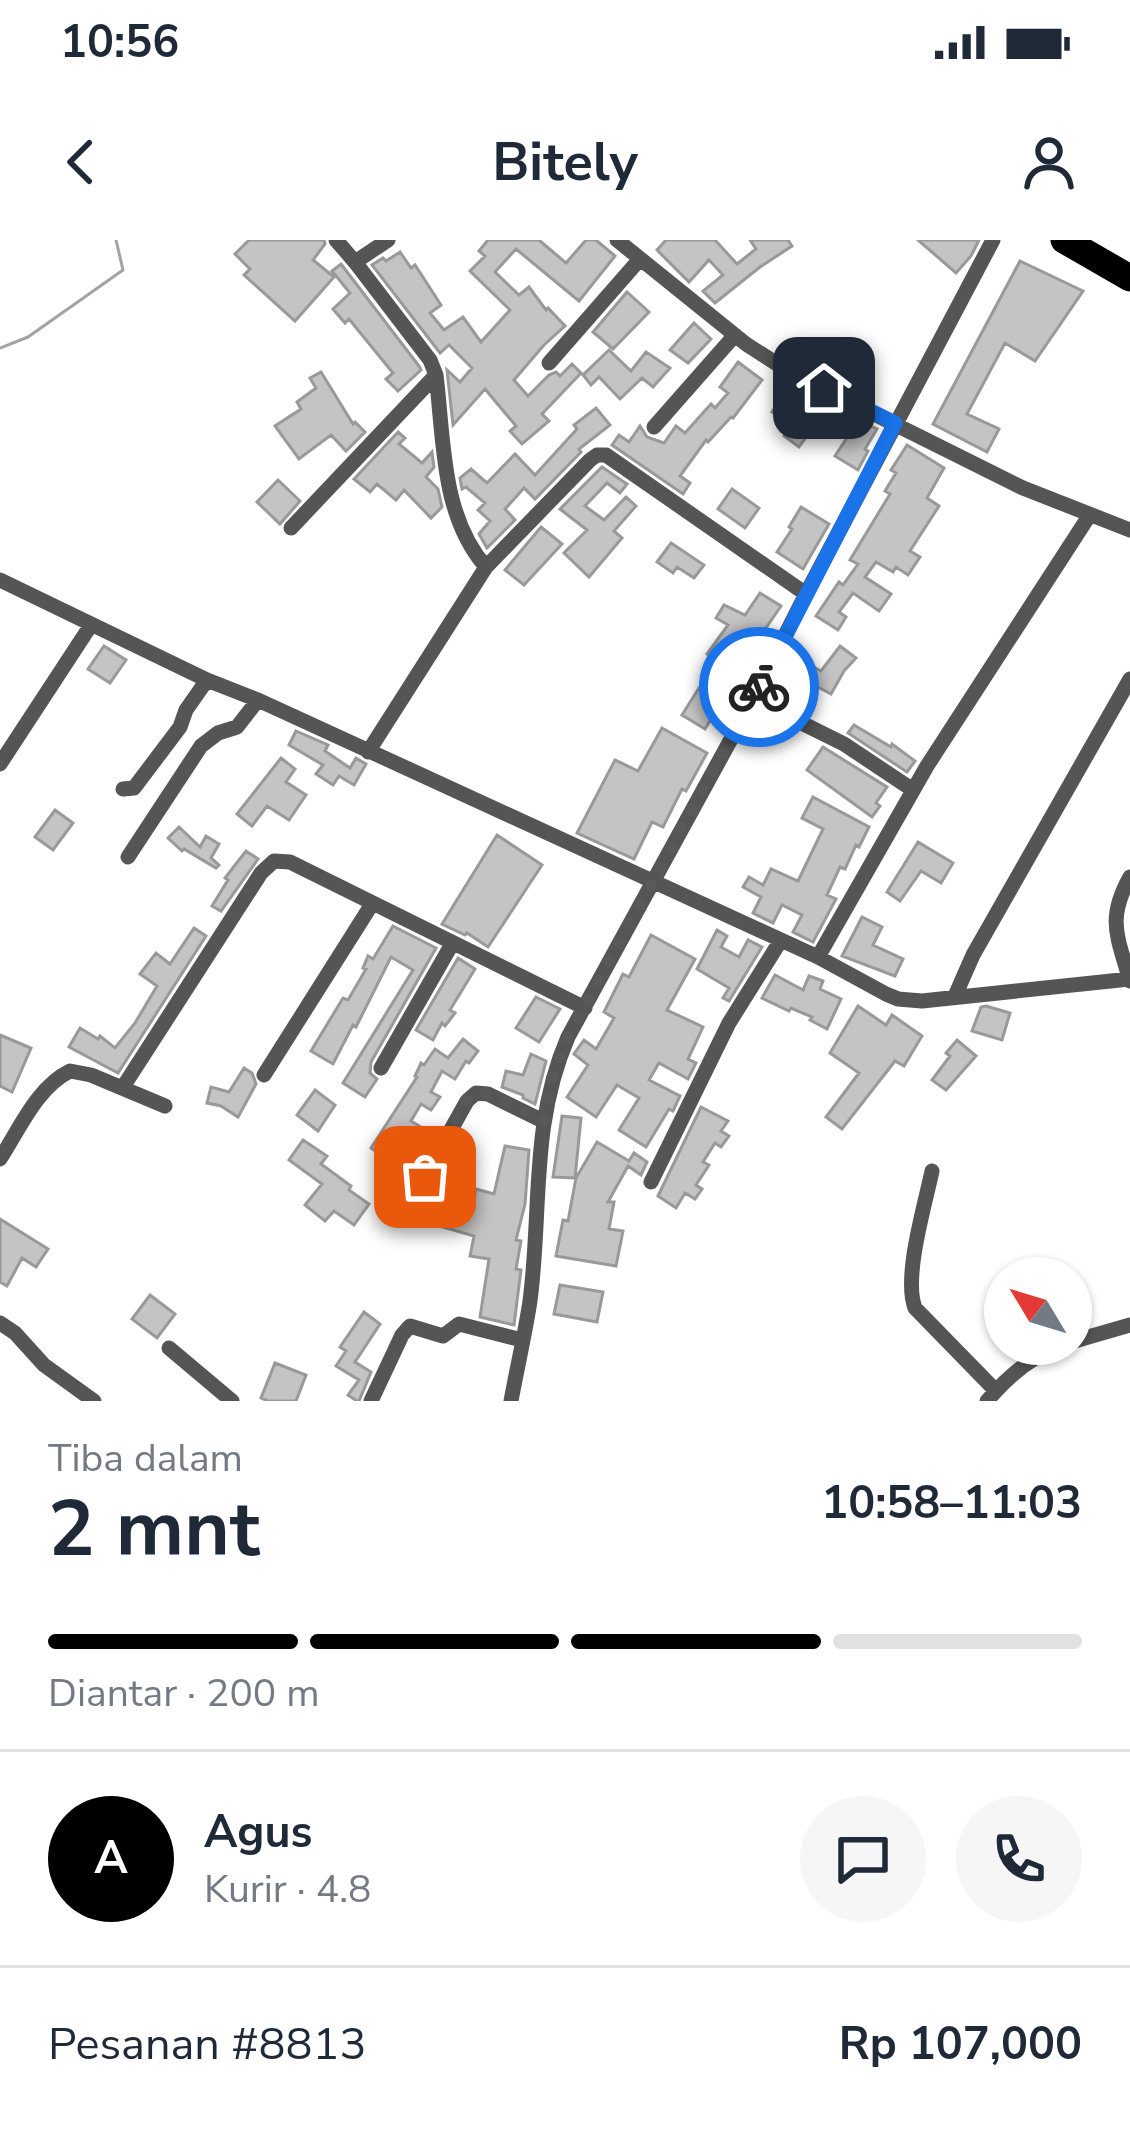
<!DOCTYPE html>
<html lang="id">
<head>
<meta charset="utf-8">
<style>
  :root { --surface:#fff; --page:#f6f6f7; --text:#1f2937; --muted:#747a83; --line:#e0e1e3; --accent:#000 }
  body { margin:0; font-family:"Nunito Sans",sans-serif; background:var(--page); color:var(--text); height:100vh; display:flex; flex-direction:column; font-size:45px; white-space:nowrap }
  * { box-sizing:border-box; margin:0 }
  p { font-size:39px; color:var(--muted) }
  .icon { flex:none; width:66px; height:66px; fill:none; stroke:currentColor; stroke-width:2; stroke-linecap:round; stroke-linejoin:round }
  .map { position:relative; height:1161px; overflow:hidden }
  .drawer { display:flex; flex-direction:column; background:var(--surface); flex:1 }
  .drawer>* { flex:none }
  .needle { width:78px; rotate:308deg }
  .buttons { position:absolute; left:984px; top:1017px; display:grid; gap:24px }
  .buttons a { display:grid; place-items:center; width:108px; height:108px; border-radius:50%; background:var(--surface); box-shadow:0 3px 9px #0004; font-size:60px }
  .pin { position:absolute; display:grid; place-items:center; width:102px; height:102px; color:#fff; margin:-51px; border-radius:24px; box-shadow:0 6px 18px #0006 }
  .courier { position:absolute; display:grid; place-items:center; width:120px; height:120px; margin:-60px; border:9px solid #1a73e8; border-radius:50%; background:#fff; color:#222; box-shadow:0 3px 15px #0007 }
  .head em { font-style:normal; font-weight:700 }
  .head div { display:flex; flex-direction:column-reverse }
  .head { display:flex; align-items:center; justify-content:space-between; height:204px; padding:0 48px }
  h1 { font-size:78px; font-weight:700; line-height:90px }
  .bar { display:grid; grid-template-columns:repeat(4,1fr); gap:18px 12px; align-content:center; height:144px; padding:0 48px }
  .bar i { height:15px; border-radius:9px; background:var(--line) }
  .bar .active { background:var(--accent) }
  .bar p { grid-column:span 4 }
  .line { display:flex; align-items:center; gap:30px; padding:0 48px; border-top:3px solid var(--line) }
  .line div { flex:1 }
  .round { display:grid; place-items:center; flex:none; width:126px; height:126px; border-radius:63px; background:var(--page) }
  .status { display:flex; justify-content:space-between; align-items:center; height:84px; padding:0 60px; background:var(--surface); direction:ltr }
  .status svg { height:33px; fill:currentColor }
  header { display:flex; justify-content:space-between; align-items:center; height:156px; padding:0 48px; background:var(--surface); font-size:54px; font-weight:700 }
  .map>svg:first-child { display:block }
</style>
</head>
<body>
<div class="status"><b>10:56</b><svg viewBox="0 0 49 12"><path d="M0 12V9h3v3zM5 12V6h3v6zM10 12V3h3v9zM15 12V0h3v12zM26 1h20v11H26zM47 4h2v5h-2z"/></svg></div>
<header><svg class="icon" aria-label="back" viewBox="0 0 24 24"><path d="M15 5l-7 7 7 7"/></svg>Bitely<svg class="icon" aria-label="person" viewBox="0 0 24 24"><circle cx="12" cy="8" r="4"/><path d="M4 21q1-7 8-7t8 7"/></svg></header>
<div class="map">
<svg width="1130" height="1161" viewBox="0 0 1130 1161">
  <rect width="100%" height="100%" fill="#fff"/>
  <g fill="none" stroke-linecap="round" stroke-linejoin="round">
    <path stroke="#a3a3a3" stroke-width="3" d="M0,108L28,97L123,30L116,0"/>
  </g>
  <path fill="#c4c4c4" stroke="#999" stroke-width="3" d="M249,0H324L325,4L313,20L334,37L295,81L244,35L250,29L235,14Z
    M488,0H539L566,23L586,0H596L615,16L579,61L516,9L495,32L519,55L529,47L546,70L548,68L565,86L544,105L514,140L528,156L549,135L556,132L560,136L572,124L581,133L542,174L549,181L522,204L510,191L516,186L485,149L453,185L447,130L460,142L472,128L449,105L440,113L372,25L383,18L386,21L400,12L411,28L415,25L441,65L430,73L444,90L463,77L481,102L510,70L470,31L485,16L479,11Z
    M666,0H715L737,24L756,9L750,0H788L792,6L760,27L715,63L703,51L723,35L709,20L689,42L657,10Z
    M918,0H979L971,16L956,33Z
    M1020,21L1083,51L1035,121L1005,103L967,174L999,189L987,212L933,184Z
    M341,24L419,126L421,130L398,151L386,139L393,133L349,79L345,83L333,69L350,53L332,31Z
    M627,52L649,72L613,109L593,92Z
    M694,83L711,99L688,123L670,110Z
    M609,110L631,131L646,112L670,128L653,147L642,138L620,159L599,137L591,145L583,135Z
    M738,122L762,140L733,178L731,177L708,202L706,200L680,236L690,243L683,254L612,205L619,195L629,202L640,186L647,197L664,203L676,186L685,193L711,164L715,168L728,153L720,147Z
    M321,132L353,184L355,182L365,192L346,211L331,195L299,219L275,186L301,169L297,162L316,148L310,138Z
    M789,145L804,153L795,166L817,182L799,207L784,196L792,184L772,172Z
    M596,168L610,185L579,209L581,212L535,259L524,248L505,269L515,280L487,308L479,294L490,281L478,270L485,263L466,247L462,249L460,238L471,229L487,243L515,214L535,235L577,189L574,185Z
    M833,169L877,189L865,209L868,211L858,230L835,216L850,193L828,177Z
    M398,192L405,198L399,204L422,223L432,212L434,227L426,237L438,249L442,267L431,278L404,250L396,260L377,244L370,252L354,239Z
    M907,205L944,228L927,258L939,266L910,311L920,317L908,335L896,327L893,332L876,322L865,337L891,354L879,371L853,353L839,372L846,377L838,390L816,376L839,342L843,345L858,324L850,320L890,254L885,251L896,233L891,230Z
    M602,227L627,244L620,253L607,243L585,266L604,280L626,257L636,266L614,291L622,298L589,337L564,313L587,290L560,269Z
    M278,240L300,261L280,284L257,262Z
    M732,249L759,268L745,288L718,269Z
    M801,267L829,284L803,329L777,312L792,289L789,287Z
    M541,287L562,304L524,345L505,330Z
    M671,303L704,325L694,338L677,327L673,333L657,322Z
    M760,353L781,366L748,414L758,422L747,444L707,414L728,385L716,378L724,365L745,375Z
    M104,406L126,420L110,443L88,429Z
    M840,406L856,418L844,431L831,454L794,434L801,420L821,431Z
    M699,448L722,462L705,489L682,475Z
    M854,485L891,507L892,504L915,521L907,532L848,493Z
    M662,488L707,513L686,551L682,549L663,587L652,582L634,619L577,593L615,520L638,531Z
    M296,491L328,505L325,511L350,528L356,518L366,524L354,545L339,536L333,545L316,534L323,525L289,505Z
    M823,507L887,547L876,563L880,566L872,577L807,530Z
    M281,518L295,529L286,542L306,555L289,580L267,566L252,586L237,574Z
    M813,557L869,587L859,607L856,605L845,629L840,627L827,655L836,659L813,702L793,692L802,675L782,665L773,683L753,673L761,657L743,647L749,637L763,645L771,629L798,641L823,589L802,578Z
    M55,570L73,583L53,610L35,597Z
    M179,587L200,607L206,596L219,604L211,618L219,625L216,628L184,609L182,611L168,598Z
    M497,595L542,625L488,707L467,693L465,695L442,684Z
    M918,602L953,623L941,643L921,631L900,661L887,652Z
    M246,611L258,619L221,671L212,666L228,640L225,638Z
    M862,677L882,687L873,705L903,719L895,736L842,716Z
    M393,686L436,708L371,822L370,833L377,839L365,857L343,843L413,730L391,717L356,787L353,785L333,824L311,811L343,758L348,760L366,729L363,728L368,716L373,719Z
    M194,688L206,696L118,833L69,807L80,788L98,799L100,796L115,808L135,783L157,746L140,734L156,713L170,724Z
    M717,690L727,696L721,707L739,717L748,700L762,707L729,761L723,758L729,748L697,729Z
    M651,695L695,719L667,770L703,787L688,819L696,823L688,839L659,823L649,840L680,856L673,871L669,869L646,907L619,890L639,858L617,845L596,877L567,857L588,825L574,814L576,811L584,800L596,809L614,778L604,772L623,734L629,737Z
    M458,718L475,729L450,770L455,773L445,786L442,783L433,800L416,790Z
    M775,735L803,750L809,736L823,741L820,749L841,759L827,789L810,780L812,777L791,768L789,771L762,758Z
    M536,757L560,769L539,802L516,788Z
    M858,766L886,785L892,775L922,796L904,826L895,821L842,889L826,877L859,833L830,813Z
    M986,766L1010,773L1002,800L972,791L981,767Z
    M0,795L31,808L12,852L0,846Z
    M463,799L478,811L469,823L466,821L455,839L442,831L431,852L440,857L431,870L421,864L411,881L434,895L415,930L413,940L393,929L396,924L371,908L417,837L415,836L421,823L424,825L435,809L448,818Z
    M957,800L976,816L946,850L932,840L950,816L946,813Z
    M531,814L546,821L535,864L523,858V855L502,847L506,831L523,835Z
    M244,828L252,833L256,844L238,877L221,866L207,863L211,847L229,852Z
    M315,850L335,865L318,891L297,875Z
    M701,867L728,881L721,891L729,896L721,907L715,903L703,922L709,925L696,945L702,949L695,959L685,953L676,968L658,956Z
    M562,876L581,878L575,938L553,937Z
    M303,900L327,916L321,924L351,946L349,950L369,964L354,985L334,971L325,981L305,965L322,944L289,920Z
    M597,902L629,921L634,913L647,922L641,935L628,926L608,962H614L609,989L623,991L616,1026L556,1016L563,980L568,981L576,938Z
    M505,906L529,910L525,964L516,1000L521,1001L516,1029L521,1030L514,1085L480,1077L489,1019L470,1016L474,996L436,985L446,951L474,959L476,949L494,954Z
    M0,979L48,1009L36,1027L22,1018L7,1046L0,1042Z
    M560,1045L603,1052L597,1082L554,1074Z
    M150,1055L175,1074L157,1098L132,1079Z
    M364,1072L380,1084L355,1122L371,1132L359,1161H357L348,1155L359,1140L336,1126L346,1111L340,1107Z
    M275,1123L306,1135L296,1161H268L261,1158Z"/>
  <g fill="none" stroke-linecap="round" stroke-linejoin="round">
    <path stroke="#555" stroke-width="15" d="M336,0L355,22L388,0
      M617,0L746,104L788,131L1023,248L1130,290
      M355,22L430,120L436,135C444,200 441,276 486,327L590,220L597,215H606L806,354
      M549,123L640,19
      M654,187L735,95
      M291,288L436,135
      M0,340L207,440L258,460L818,717L886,754L898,759L922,761L1130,739
      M753,459L844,504L913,550
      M368,512L486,327
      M0,524L91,385
      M123,549L134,548L180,487L186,470L207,440
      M128,617L201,506L218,493L237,487L258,460
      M1130,637C1106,680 1118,697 1130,741
      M818,717L927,526L1089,276
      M955,756L973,715L1130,439
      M381,828L452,704
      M264,835L372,664
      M123,847L261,633L274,621L290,622L585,768
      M0,919C19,890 37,847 70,831L91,835L165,866
      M932,931C925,965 903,1037 915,1068L996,1151
      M425,936L467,861L476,853L488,854L543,881
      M651,942L729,783L781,700
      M0,1083L15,1093L44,1125L94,1161
      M1071,1102L1130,1085
      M169,1108L232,1161
      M371,1161L402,1095L410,1086L443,1096L459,1084L522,1100
      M511,1161C517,1128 525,1094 530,1061C542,969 530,885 568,797L753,459L806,354L993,0
      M987,1161C1008,1136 1033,1115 1064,1104"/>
    <path stroke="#000" stroke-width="27" d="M1064,0L1130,38"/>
  </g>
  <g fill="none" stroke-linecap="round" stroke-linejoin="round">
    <path stroke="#595959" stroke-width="12" stroke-dasharray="0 21.6" d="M425,937L467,861L476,854H488L543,881L554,830L568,797L759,447"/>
    <path stroke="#1a73e8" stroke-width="15" d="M759,447L895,183L824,148"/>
  </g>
</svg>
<div class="buttons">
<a><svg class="needle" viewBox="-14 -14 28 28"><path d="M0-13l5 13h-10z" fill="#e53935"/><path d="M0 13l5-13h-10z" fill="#747a83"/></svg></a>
</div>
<div class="pin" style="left:425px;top:937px;background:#ea580c"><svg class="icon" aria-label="bag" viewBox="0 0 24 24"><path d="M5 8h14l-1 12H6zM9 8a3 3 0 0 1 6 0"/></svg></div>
<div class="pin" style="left:824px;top:148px;background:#1f2937"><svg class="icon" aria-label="home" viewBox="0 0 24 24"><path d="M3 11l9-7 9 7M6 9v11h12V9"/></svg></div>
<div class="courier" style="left:759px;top:447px"><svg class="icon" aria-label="bike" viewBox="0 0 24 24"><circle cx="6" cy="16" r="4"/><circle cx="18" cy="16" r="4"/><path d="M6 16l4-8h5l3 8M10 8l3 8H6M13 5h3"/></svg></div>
</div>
<section class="drawer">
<div class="head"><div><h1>2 mnt</h1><p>Tiba dalam</p></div><em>10:58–11:03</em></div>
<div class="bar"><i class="active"></i><i class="active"></i><i class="active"></i><i></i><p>Diantar · 200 m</p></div>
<div class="line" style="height:216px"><b class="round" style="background:var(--accent);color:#fff">A</b><div><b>Agus</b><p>Kurir · 4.8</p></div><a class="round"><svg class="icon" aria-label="chat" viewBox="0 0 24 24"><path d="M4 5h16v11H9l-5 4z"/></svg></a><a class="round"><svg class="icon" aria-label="phone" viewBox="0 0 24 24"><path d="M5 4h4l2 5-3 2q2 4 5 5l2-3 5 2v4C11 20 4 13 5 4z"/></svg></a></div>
<div class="line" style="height:156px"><div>Pesanan #8813</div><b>Rp 107,000</b></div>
</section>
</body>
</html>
